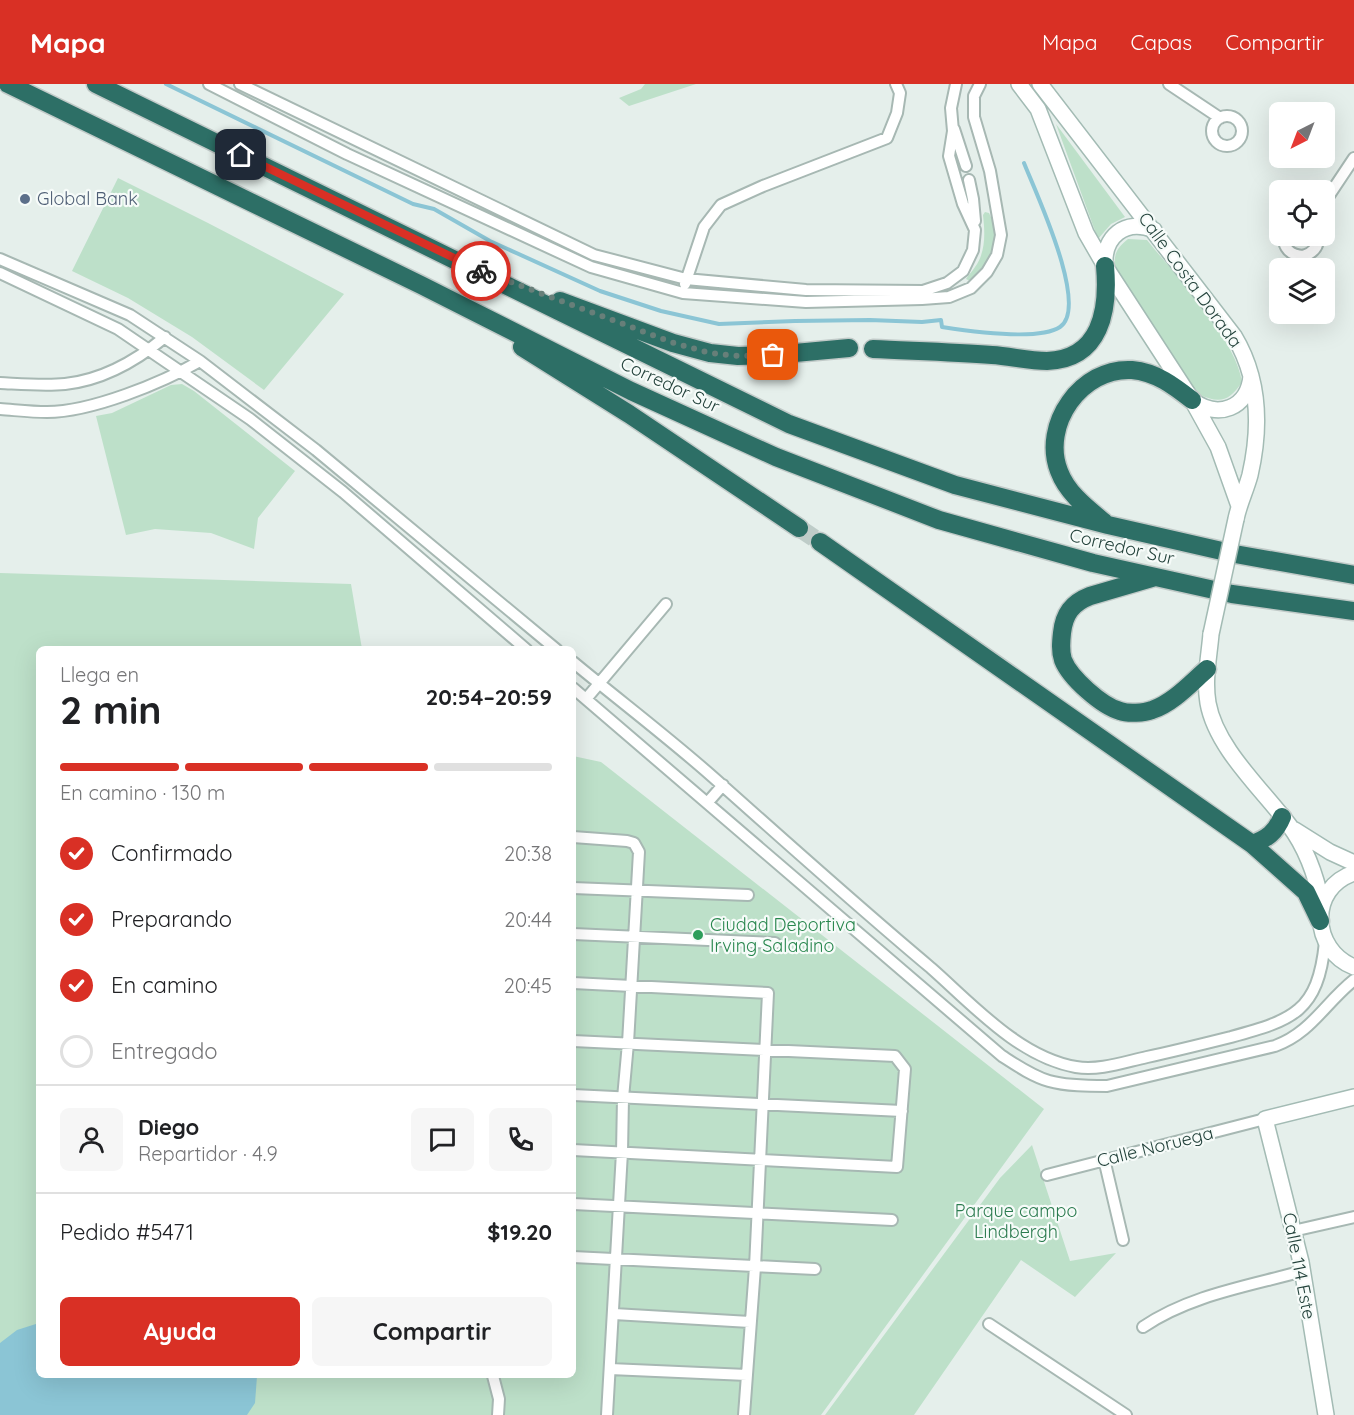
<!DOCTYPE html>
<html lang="es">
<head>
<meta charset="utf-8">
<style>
  :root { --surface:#fff; --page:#f6f6f6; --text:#202124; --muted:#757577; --line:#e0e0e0; --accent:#d93025 }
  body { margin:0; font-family:Quicksand,sans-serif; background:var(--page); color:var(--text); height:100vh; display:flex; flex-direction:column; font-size:22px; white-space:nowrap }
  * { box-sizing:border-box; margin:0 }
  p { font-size:20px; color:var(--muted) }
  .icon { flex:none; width:33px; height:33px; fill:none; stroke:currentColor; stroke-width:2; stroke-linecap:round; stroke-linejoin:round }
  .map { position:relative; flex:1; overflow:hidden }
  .side { position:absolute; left:36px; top:562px; width:540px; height:732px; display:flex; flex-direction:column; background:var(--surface); border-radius:9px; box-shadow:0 6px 24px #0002 }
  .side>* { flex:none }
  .needle { width:39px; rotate:222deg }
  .tools { position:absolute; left:1269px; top:18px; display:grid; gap:12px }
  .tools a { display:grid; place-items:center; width:66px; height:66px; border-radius:9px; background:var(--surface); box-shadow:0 6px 24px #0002; font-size:30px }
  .pin { position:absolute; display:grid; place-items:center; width:51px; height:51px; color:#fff; margin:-26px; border-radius:12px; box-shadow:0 3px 9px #0006 }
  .courier { position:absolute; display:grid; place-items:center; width:60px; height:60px; margin:-30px; border:4px solid #d93025; border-radius:50%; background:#fff; color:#222; box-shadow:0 2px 8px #0007 }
  .overview em { font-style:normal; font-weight:700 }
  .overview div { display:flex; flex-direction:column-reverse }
  .overview { display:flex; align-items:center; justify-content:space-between; height:102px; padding:0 24px }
  h1 { font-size:39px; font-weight:700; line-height:45px }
  .bar { display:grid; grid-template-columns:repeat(4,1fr); gap:9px 6px; align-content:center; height:72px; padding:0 24px }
  .bar i { height:8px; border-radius:4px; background:var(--line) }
  .bar .active { background:var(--accent) }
  .bar p { grid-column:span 4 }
  .line { display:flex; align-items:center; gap:15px; padding:0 24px; border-top:2px solid var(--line) }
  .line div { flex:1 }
  .round { display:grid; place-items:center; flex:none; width:63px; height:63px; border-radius:9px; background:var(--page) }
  ol { padding:0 24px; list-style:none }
  li { display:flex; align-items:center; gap:18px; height:66px }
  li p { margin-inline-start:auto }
  li .icon { padding:6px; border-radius:50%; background:var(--accent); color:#fff; stroke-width:4 }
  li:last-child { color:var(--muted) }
  li i { width:33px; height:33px; border:3px solid var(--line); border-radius:50% }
  .primary-button { display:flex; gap:12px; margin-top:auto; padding:12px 24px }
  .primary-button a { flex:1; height:69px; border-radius:9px; background:var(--accent); color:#fff; font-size:24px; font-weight:700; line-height:69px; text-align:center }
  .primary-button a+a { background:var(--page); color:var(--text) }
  header { display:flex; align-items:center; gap:36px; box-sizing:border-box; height:84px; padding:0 30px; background:var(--accent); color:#fff }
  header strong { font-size:28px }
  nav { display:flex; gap:33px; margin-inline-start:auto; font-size:21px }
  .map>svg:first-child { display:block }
</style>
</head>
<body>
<header>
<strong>Mapa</strong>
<nav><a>Mapa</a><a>Capas</a><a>Compartir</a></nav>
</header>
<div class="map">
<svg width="1354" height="1331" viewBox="0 0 1354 1331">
  <rect width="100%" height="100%" fill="#e5efeb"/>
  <path fill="#bde0c9" d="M645,0H696L629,22L619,14L641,5Z
    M1056,40L1125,133L1111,140L1098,155Z
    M118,94L208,139L344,210L264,306L192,253L128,214L72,187Z
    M985,128L989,129C1000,149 995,171 981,188C977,193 976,195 970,197L966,195C969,190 972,188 975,183C986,168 985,149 983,131Z
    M1128,155L1147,156C1175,191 1236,255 1242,298C1229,318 1219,320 1198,310L1115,183C1113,170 1118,163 1128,155Z
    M182,300L194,307L295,387L258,434L254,465L211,449L155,445L126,451L96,332L112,329L171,301Z
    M0,489L351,500L362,565L39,566V1292H573V672L601,678L1044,1025L821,1331H0Z
    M1032,1061L1070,1177L1116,1169L1075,1213L1021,1176L914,1331H825L1000,1094Z"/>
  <path fill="#8bc5d5" d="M39,1239V1292H257L255,1319L247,1331H0V1259L17,1246Z"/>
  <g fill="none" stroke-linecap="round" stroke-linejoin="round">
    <path stroke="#8bc5d5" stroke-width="4" d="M166,0L413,120L434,125L490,157L600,207L661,227L719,240L795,237L870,236L922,238L941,236L942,243C968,247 1039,257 1060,243C1090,223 1035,107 1024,79"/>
    <path stroke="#beccc8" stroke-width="18" stroke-dasharray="18 9" stroke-linecap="butt" d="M799,444L820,458"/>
    <defs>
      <path id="street" d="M209,0L347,70L591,183L683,209L806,218L922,215L949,213L971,204L987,188L997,171L1001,151L990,87L974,33V12L980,0
        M240,0L594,171L686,195L806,206L923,207L947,199L963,187L973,166L975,146L963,120L949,72L953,47L951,24L956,0
        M1169,0L1220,34
        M1212 47a15 15 0 1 1 30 0a15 15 0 1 1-30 0Z
        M954,45L966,82
        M969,96L973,115L975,137
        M1324,119L1354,74
        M1284,152C1283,164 1290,171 1303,172C1313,169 1319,163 1318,152
        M0,175L130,231L200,277L316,366L557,566
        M0,189L118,245L250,335L343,408L527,566
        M685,200L704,143L721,121L763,102L887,54L897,29L900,9L896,0
        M0,299C21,300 44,302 65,300C103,296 136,277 165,253
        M0,325C15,326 31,328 47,328C91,328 162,299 200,277
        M573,578C620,617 669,654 714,694C786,758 857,822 931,884C973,921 1019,973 1076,983C1099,987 1124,978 1147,973C1175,967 1203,960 1231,953C1293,936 1318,928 1325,858
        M573,604L1002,972C1016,981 1032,992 1049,997C1066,1002 1089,1002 1107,1002L1275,962C1311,949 1325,919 1354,896
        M586,615L666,520
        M708,718L723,701
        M573,753L627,757L634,759L639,768L628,959L623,1014L622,1068L607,1331
        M573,804L748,811
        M573,850L775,859
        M573,899L768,909L755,1183L744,1331
        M573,957L895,972L905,985L897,1083L573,1066
        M573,1011L902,1027
        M1104,1075L1123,1156
        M1047,1091L1265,1035
        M573,1120L892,1136
        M1293,1147L1354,1133
        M573,1173L815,1185
        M614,1230L750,1238
        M989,1240L1126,1331
        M1143,1243C1190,1211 1249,1202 1303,1187
        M610,1285L747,1291
        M493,1292L499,1315L498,1331"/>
      <path id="secondary" d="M1019,0L1038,25L1086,149L1105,182L1192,316L1218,363L1239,422
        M1040,0L1234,252C1260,295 1261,343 1250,391C1246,406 1239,420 1236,435
        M1105,182C1103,153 1125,134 1154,146
        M1192,316C1218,336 1248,324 1251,292
        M1211,550C1209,573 1204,596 1208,619C1216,664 1262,705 1289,741C1307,765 1316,791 1322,821
        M1295,746L1330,768L1354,779
        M1354,789C1308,804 1311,866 1354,883
        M1326,1331L1301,1178L1265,1035L1354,1013"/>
      <path id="highway" d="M8,0L421,201L631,307L776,373L939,436L1093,479L1232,510L1354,527
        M96,0L789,340L955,401L1108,441L1235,470L1354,491
        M560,217L673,259L710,269L738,272L773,271L849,264
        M522,263L629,330L799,444
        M873,265C913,267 953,268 992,271C1010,272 1028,277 1047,277C1101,275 1109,226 1105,182
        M1104,438C1087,424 1067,409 1059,387C1041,341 1081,283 1132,286C1156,288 1174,302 1192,316
        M820,458L1252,760L1306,808L1320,837
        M1155,493L1090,512C1072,519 1064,530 1062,549C1061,558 1060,567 1063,576C1070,594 1102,622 1120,627C1128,630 1144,629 1152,626C1173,619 1191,599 1207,585
        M1252,760C1267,755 1276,748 1282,733"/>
    </defs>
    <use href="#street" stroke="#a7b8b3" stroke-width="14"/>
    <use href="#secondary" stroke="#a3bbb4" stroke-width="18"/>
    <use href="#highway" stroke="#c1cac8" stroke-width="21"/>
    <use href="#street" stroke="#fff" stroke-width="10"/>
    <use href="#secondary" stroke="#fff" stroke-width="15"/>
    <use href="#highway" stroke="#2d6f66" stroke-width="18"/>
    <defs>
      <path id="secondary-bridge" d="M1211,550L1236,435"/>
    </defs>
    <use href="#secondary-bridge" stroke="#a3bbb4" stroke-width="18" stroke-linecap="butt"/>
    <use href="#secondary-bridge" stroke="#fff" stroke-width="15"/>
  </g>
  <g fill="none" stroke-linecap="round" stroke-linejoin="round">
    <path stroke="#677f79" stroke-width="6" stroke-dasharray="0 10.8" d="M481,187L674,259L710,269L738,272L773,271"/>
    <path stroke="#d93025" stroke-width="8" d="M241,71L481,187"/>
  </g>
  <circle fill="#5c6f8a" stroke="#f6fbf9" stroke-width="2" cx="25" cy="115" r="6"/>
  <circle fill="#2e9e5b" stroke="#f6fbf9" stroke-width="2" cx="698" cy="851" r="6"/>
  <g text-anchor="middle" stroke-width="4.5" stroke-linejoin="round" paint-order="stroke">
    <g font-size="18" fill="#4e5e75" stroke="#f6fbf9" text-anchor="start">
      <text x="37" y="121">Global Bank</text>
    </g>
    <g font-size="18" fill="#23423b" stroke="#f6fbf9">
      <text transform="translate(1190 196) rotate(54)" y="6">Calle Costa Dorada</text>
      <text transform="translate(670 301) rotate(25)" y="6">Corredor Sur</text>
      <text transform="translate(1122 463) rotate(13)" y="6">Corredor Sur</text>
      <text transform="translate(1155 1063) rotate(-14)" y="6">Calle Noruega</text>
      <text transform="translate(1299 1182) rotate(79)" y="6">Calle 114 Este</text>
    </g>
    <g font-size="18" fill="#27864d" stroke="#f6fbf9" text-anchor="start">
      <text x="710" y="847">Ciudad Deportiva<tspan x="710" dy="21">Irving Saladino</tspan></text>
    </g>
    <g font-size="18" fill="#2b7b4f" stroke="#f6fbf9">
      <text x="1016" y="1133">Parque campo<tspan x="1016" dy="21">Lindbergh</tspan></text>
    </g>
  </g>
</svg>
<div class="tools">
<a><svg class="needle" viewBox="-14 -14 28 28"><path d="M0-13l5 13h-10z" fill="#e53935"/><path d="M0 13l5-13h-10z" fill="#757577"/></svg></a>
<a><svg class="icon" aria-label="locate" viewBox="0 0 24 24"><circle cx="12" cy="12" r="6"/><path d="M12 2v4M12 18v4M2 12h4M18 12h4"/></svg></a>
<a><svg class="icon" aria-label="layers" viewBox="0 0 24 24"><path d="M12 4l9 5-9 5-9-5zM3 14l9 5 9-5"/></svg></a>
</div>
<div class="pin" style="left:773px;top:271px;background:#ea580c"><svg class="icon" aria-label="bag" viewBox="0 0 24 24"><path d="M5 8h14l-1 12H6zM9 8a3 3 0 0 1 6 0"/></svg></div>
<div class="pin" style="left:241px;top:71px;background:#1f2937"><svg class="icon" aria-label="home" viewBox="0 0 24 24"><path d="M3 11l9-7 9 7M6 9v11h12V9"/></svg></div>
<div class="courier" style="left:481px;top:187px"><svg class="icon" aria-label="bike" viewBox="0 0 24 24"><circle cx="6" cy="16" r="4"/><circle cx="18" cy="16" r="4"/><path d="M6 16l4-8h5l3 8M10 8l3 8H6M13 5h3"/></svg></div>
<section class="side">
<div class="overview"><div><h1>2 min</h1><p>Llega en</p></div><em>20:54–20:59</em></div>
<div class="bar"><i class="active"></i><i class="active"></i><i class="active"></i><i></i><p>En camino · 130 m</p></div>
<ol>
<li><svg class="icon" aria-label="check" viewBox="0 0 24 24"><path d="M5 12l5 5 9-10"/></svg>Confirmado<p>20:38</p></li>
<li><svg class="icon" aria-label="check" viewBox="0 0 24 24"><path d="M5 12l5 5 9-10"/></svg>Preparando<p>20:44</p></li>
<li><svg class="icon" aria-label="check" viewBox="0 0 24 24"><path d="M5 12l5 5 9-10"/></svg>En camino<p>20:45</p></li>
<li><i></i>Entregado</li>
</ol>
<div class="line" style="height:108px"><a class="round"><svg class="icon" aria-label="person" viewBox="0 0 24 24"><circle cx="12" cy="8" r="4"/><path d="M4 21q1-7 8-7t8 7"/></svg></a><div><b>Diego</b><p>Repartidor · 4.9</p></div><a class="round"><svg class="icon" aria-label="chat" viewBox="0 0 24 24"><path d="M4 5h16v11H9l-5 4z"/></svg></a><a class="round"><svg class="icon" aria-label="phone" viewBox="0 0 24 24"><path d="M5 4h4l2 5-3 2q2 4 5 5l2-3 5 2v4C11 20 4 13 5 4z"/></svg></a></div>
<div class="line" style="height:78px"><div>Pedido #5471</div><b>$19.20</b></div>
<div class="primary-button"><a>Ayuda</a><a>Compartir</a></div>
</section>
</div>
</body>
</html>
